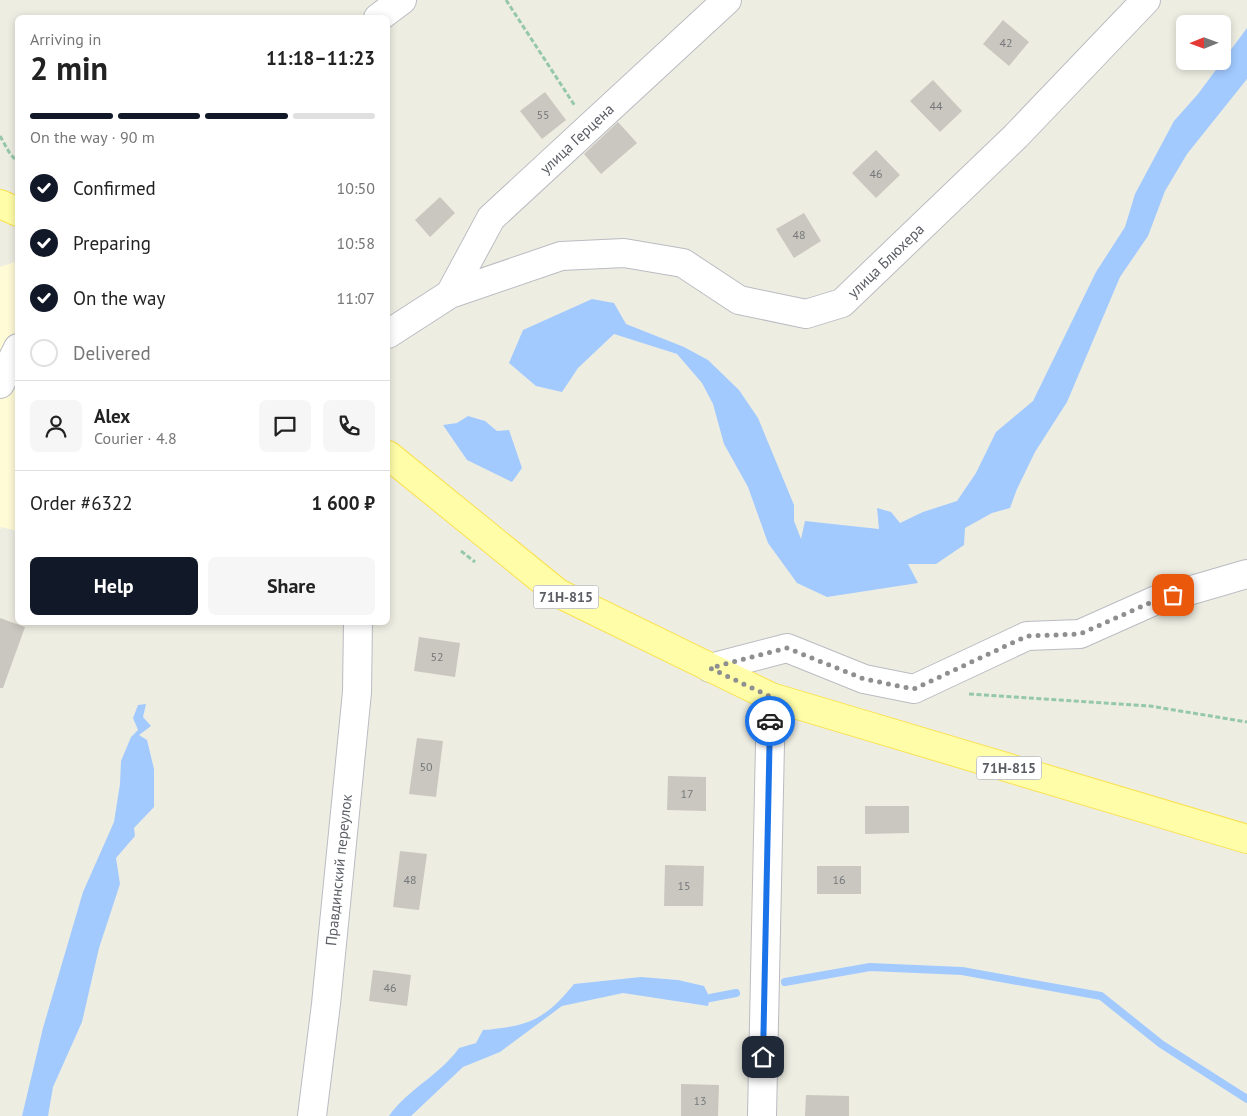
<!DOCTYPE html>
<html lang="en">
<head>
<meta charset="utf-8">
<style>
  :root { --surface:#fff; --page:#f6f6f6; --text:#222; --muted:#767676; --line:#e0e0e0; --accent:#111827 }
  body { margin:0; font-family:"PT Sans",sans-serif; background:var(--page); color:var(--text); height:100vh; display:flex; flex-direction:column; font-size:19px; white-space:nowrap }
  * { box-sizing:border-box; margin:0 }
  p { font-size:16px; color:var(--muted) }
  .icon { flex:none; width:28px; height:28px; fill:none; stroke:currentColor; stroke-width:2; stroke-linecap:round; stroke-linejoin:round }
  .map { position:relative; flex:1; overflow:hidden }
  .panel { position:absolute; left:15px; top:15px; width:375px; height:610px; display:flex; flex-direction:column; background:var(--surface); border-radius:8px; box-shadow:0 2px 8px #0003 }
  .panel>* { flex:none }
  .needle { width:32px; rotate:269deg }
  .buttons { position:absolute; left:1176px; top:15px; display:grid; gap:10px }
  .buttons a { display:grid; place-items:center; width:55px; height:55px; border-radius:8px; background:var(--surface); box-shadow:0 2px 8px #0003; font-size:25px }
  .pin { position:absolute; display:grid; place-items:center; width:42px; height:42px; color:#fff; margin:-21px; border-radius:10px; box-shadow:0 2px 8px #0006 }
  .courier { position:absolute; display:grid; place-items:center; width:50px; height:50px; margin:-25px; border:4px solid #1a73e8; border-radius:50%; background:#fff; color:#222; box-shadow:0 1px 6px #0007 }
  .overview em { font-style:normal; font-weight:600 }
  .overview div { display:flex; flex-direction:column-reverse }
  .overview { display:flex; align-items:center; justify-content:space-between; height:85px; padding:0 15px }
  h1 { font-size:32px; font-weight:600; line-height:38px }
  .bar { display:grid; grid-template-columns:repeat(4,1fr); gap:8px 5px; align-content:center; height:60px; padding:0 15px }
  .bar i { height:6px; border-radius:4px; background:var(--line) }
  .bar .active { background:var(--accent) }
  .bar p { grid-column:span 4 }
  .line { display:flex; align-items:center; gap:12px; padding:0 15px; border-top:1px solid var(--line) }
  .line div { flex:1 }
  .round { display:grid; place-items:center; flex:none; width:52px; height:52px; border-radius:8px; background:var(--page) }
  ol { padding:0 15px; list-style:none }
  li { display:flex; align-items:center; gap:15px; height:55px }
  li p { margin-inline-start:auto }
  li .icon { padding:5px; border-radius:50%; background:var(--accent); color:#fff; stroke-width:4 }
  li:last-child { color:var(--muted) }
  li i { width:28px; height:28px; border:2px solid var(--line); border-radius:50% }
  .action { display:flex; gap:10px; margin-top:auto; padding:10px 15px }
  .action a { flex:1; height:58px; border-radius:8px; background:var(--accent); color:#fff; font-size:20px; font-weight:600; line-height:58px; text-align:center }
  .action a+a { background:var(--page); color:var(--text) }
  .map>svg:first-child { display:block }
</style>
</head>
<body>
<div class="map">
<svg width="1247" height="1116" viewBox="0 0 1247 1116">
  <rect width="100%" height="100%" fill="#eeede2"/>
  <path fill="#fffbd7" d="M15,262H18L17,531L1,527L0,530V267Z"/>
  <path fill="#a2caff" d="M1247,28V79L1187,154L1165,191L1148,236L1120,277L1067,402L1035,452L1017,489L1010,508L992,513L965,528L964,545L936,564H908L918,583L827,597L797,583L768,543L748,487L724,444L713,404L702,383L677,354L614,334L578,368L562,392L536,386L509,363L523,330L592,299L614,303L626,324L684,347L708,360L739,390L758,418L794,505V521L801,539L805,521L879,529L877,508L891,512L900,523L923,512L957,501L976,473L996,432L1033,401L1096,272L1125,227L1135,194L1174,121L1198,94Z
    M468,416L485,421L497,431L509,430L522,468L512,482L467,460L443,425L457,423Z
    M146,704L143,717L151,726L139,735L147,740L154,769V807L134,828L135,836L116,858L120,884L99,948L82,1022L53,1087L48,1116H22L43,1028L83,892L114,822L120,784L121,761L131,737L138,730L133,718L138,705Z
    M641,977L678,980L704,986L710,998L708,1006L623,993L562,1006L500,1052L463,1067L411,1116H389C408,1089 440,1075 459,1048L476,1043L483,1030C529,1026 545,1020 574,984Z"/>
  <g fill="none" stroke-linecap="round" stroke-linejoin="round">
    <path stroke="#a2caff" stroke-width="8" d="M785,982L870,967L962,971L1101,996L1161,1044L1247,1099
      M710,998L736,993"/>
  </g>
  <path fill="#c9c7bf" d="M1003,20L1029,42L1009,66L983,44Z
    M933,80L962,111L940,132L910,101Z
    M545,92L566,120L542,139L520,111Z
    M618,122L637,143L601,174L584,154Z
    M876,150L900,175L876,198L852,173Z
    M440,197L455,213L430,237L415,220Z
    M804,213L821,241L794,258L776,229Z
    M0,618L25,627L3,688H0Z
    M419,637L460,643L455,677L414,671Z
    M417,738L443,741L436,797L409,794Z
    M668,776L706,777V811L667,810Z
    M865,806H909V833L865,834Z
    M400,851L427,854L419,910L393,907Z
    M665,865L704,866L703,906H664Z
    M817,866H861V894H817Z
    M373,970L411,975L407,1006L369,1001Z
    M681,1084L719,1085L718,1116H681Z
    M806,1095L849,1096V1116H805Z"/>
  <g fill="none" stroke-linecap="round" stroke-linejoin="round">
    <defs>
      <path id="minor" d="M378,18L402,0
        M450,294L491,218L727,0
        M388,334L450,294L561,256L624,253L683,263L739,300L806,314L842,303L1016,136L1146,0
        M0,384L18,348
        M710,668L787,648L864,679L914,689L1027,636L1080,634L1154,601L1247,574
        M312,1116L326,1004L357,692L358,622
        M762,1116L771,697"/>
      <path id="major" d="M0,204L18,212
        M388,455L558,593L771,697L1247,839"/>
    </defs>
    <use href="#minor" stroke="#babcc2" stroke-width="30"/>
    <use href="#major" stroke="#fae150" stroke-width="30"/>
    <path stroke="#95c8ab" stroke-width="3" stroke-dasharray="5 2.5" stroke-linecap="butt" d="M506,0L575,106
      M0,136L9,152L18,163
      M461,551L475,562
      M969,694L1150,706L1247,722"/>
    <use href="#minor" stroke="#fff" stroke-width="28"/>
    <use href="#major" stroke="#fffda7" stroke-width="28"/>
  </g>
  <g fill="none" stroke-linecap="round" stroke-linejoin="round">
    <path stroke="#8e8f90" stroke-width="5" stroke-dasharray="0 9" d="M770,721L771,697L710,668L787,648L864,679L914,689L1027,636L1080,634L1154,601L1173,595"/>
    <path stroke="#1a73e8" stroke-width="6" d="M763,1057L770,721"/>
  </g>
  <g text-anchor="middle" stroke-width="4.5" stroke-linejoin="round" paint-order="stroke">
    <g font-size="12" fill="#76787b">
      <text x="1006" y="47">42</text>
      <text x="936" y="110">44</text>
      <text x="543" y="119">55</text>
      <text x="876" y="178">46</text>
      <text x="799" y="239">48</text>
      <text x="437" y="661">52</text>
      <text x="426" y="771">50</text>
      <text x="687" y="798">17</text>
      <text x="410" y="884">48</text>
      <text x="839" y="884">16</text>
      <text x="684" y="890">15</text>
      <text x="390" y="992">46</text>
      <text x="700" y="1105">13</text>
    </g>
    <g fill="#fff" stroke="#8c8e92" stroke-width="1">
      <rect x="533.5" y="585.5" width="65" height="23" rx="4"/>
      <rect x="976.5" y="756.5" width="65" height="23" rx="4"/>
    </g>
    <g font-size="14" font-weight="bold" fill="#5b5d64">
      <text x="566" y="602">71Н-815</text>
      <text x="1009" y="773">71Н-815</text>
    </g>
    <g font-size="15" fill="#5b5d64" stroke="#fff">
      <text transform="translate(577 139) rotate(-43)" y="5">улица Герцена</text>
      <text transform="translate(886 261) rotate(-44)" y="5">улица Блюхера</text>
      <text transform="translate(339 870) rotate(-84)" y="5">Правдинский переулок</text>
    </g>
  </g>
</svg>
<div class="buttons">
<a><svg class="needle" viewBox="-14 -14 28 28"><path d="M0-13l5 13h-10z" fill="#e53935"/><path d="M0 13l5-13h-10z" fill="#767676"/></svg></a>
</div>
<div class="pin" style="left:1173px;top:595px;background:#ea580c"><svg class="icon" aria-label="bag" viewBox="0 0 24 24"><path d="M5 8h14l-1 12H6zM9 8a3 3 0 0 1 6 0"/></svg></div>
<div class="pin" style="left:763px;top:1057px;background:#1f2937"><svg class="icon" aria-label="home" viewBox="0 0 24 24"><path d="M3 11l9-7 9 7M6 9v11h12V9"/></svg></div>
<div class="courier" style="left:770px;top:721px"><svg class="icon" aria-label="car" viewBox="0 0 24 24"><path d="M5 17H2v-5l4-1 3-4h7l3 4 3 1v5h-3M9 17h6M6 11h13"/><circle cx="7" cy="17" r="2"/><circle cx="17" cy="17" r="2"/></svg></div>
<section class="panel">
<div class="overview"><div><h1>2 min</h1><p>Arriving in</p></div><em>11:18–11:23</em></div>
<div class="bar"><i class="active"></i><i class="active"></i><i class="active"></i><i></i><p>On the way · 90 m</p></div>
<ol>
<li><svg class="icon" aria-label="check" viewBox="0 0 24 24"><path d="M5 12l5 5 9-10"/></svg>Confirmed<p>10:50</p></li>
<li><svg class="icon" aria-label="check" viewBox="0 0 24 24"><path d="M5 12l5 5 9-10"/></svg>Preparing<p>10:58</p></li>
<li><svg class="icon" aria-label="check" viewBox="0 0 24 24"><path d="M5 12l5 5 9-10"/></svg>On the way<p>11:07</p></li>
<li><i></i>Delivered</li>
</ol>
<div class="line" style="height:90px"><a class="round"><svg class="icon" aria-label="person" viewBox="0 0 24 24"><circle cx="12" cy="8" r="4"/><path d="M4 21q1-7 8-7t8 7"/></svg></a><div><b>Alex</b><p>Courier · 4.8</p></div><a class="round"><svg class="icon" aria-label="chat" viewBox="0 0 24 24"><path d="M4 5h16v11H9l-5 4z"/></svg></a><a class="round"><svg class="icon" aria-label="phone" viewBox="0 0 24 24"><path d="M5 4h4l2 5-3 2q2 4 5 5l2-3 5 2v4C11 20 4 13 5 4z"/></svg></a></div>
<div class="line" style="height:65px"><div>Order #6322</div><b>1 600 ₽</b></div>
<div class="action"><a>Help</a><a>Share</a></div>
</section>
</div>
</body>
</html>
